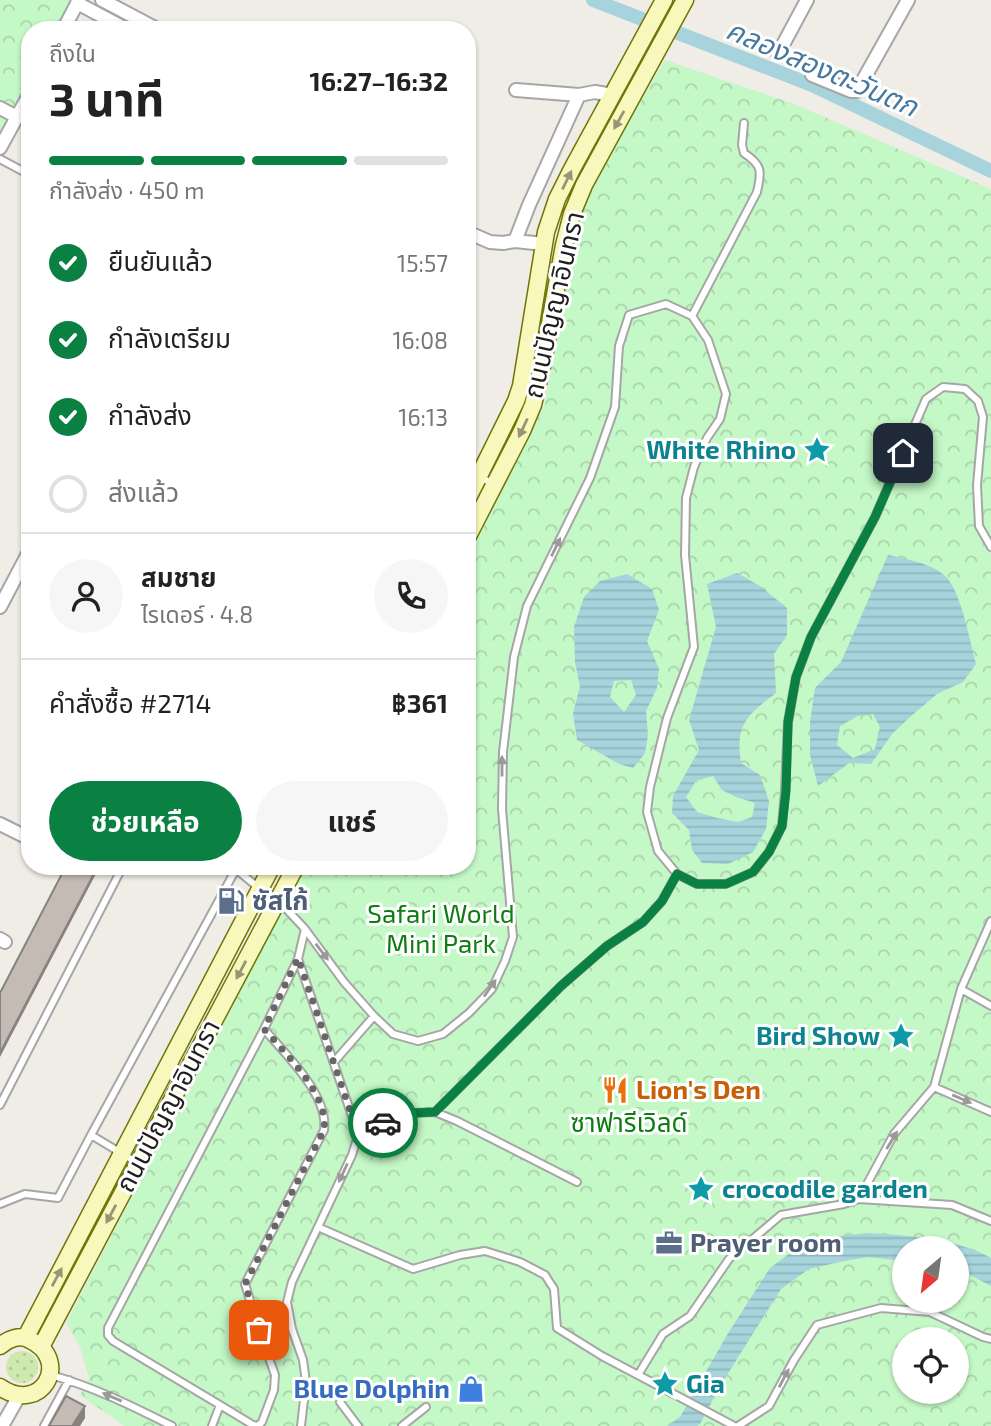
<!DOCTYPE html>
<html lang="th">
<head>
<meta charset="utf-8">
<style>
  :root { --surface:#fff; --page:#f6f6f6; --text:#222; --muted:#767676; --line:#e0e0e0; --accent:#0b8043 }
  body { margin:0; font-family:"Exo 2","Noto Sans Thai",sans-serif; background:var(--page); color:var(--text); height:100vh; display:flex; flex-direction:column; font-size:26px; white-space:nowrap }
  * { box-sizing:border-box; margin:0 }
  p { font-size:23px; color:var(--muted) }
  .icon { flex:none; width:38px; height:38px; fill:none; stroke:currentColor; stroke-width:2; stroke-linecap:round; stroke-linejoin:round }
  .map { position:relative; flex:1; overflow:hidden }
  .details { position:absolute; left:21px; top:21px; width:455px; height:854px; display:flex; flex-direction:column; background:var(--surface); border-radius:28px; box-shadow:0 2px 5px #0004 }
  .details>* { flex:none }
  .needle { width:46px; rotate:209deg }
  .fabs { position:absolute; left:892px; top:1236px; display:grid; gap:14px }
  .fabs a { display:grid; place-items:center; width:77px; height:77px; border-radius:50%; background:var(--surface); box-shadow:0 2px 5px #0004; font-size:35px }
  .pin { position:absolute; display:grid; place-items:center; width:60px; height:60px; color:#fff; margin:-30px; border-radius:14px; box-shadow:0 4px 10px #0006 }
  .courier { position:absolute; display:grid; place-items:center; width:70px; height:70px; margin:-35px; border:5px solid #0b8043; border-radius:50%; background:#fff; color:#222; box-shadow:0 2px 9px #0007 }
  .head em { font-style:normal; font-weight:700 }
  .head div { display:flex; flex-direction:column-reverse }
  .head { display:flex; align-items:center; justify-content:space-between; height:119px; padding:0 28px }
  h1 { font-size:46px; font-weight:700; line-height:52px }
  .bar { display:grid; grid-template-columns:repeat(4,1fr); gap:10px 7px; align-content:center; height:84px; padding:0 28px }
  .bar i { height:9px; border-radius:5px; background:var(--line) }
  .bar .current { background:var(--accent) }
  .bar p { grid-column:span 4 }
  .line { display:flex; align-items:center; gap:18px; padding:0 28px; border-top:2px solid var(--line) }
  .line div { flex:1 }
  .round { display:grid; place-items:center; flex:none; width:74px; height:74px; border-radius:37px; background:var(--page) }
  ol { padding:0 28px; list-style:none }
  li { display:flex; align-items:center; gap:21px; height:77px }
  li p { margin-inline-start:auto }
  li .icon { padding:7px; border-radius:50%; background:var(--accent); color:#fff; stroke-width:4 }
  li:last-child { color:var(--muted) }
  li i { width:38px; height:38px; border:4px solid var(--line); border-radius:50% }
  .cta { display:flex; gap:14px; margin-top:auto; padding:14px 28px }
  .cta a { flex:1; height:80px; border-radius:42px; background:var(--accent); color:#fff; font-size:28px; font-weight:700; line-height:80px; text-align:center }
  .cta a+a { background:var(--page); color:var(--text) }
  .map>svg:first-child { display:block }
</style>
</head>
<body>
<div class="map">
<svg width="991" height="1426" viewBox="0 0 991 1426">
  <defs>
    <pattern id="grass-dots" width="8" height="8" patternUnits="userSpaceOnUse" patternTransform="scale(1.75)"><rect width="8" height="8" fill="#cee9ad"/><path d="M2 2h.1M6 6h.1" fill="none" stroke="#b0c794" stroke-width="1.8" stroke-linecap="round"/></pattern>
    <pattern id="park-crowns" width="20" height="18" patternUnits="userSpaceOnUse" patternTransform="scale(1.75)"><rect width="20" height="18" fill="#c4f8c6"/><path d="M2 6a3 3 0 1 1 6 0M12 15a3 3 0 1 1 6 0" fill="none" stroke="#a8d4aa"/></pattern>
    <pattern id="water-rules" width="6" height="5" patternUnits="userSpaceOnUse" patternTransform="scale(1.75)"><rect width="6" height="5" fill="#a7d3dc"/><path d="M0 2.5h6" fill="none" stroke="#8fb5bc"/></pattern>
  </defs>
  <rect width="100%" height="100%" fill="#f0ece6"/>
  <path fill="url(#grass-dots)" d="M6 1367a16 16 0 1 1 32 0a16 16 0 1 1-32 0Z"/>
  <path fill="url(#park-crowns)" fill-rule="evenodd" d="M0,0H73L57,30H30V82L0,138Z
    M665,60L794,104L991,189V1426H124L80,1395L89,1378L80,1347L66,1323L304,866H467V550L503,481L544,407L577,226L587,192ZM905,1248H957V1300H905ZM905,1339H957V1391H905Z"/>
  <path fill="url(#water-rules)" fill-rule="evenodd" d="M888,555C906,559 931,563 945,576C961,590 970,642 976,664L963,682L937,694L910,717L892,734L871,764L849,763L818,786L810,755V722L815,688L841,662ZM873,714L880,727L875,749L853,758L837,745L840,726L858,716Z
    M737,573L760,586L787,608V635L774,654L776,693C747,715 735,724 741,763L760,775L769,801L766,829L753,852L728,864L702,863L692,850L689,830L672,813L673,796L699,750L689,720L716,627L707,584ZM713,776L722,790L736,797L755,803L752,817L738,822L717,818L697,812L686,797L696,781Z
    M627,574L652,589L659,610L647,641L659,669L657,688L646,711L648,735L645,753L633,768L619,764L577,740L573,714L580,686L575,662L574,627L584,597L600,581ZM631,680L636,695L624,712L610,697L614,681Z
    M867,1233C909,1236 953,1237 991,1258V1286L970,1275L957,1271V1248H905V1261L868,1257L844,1261L809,1269L781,1289L722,1383L700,1424L697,1426H667L680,1417L727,1335L770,1268L801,1245L840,1236Z"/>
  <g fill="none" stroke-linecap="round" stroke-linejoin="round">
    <path stroke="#a7d3dc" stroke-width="14" d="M593,0L812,85L991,171"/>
    <defs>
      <path id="lane" d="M0,159L30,175
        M692,316L757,192C762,171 762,165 744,153L742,145L744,123
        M467,471L494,484
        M232,866L260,889L278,900L305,929L344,982L374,1016L393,1034L418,1041L443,1034L469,1013L492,989L505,961L513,937L502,809L503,752L514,657L527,606L590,478L615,407L619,346L629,315L666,304L692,316L708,340L726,394L720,419L707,438L694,467L686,498L685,555L694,647L667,718L650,787L647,812L658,851L677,874L697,884H726L753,872L769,852L782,826L785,791L788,722L796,677L811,637L875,517L926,399L943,387L965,389L978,401L983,417L977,485L979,526L991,547
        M961,989L991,1006
        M334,1062L374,1016
        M934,1087L991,1112
        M0,1105L123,866
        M435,1112L561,986L607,946L643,922L662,901L677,874
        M91,1135L236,869
        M357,1139L382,1123L413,1113L435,1112L457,1121L577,1182
        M859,1199L894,1134L934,1087L961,989L991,921
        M0,1204L25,1194L58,1198L91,1135L136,1162
        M318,1227L413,1269L460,1255L485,1251L520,1262L545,1275L554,1289L557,1328L602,1356L638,1375L663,1334L690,1316L729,1259L781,1215L844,1204L859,1199L952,1205L991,1221
        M51,1375C94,1387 132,1406 172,1426
        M638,1375L734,1426
        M340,1402L358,1426
        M220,1405L253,1425L258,1426L262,1422L274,1390L275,1375L259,1330L245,1284L324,1130C329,1095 285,1054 264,1029
        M44,1426L69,1380
        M212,1426L220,1405L113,1341L108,1335V1328L264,1029L298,959
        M301,1426L306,1382L303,1360L292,1329L287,1302L292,1282L352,1155L357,1139L353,1119L298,959L305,929
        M402,1426L426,1407
        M738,1426L769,1406L794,1360L817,1325L881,1308L930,1312L983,1337L991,1339"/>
      <path id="street" d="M102,0L159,30
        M77,3L128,30
        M63,30L79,0
        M778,54L807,0
        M812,75L851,91H857L908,0
        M516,90L579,95L595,92L612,95
        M0,108L17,117
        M0,148L30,93
        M467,232L490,242L503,243L515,241L544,244
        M515,241L529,205L579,95
        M0,607L30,550
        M0,824L30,839
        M0,939L5,942
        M2,1426L19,1396"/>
      <path id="secondary" d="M467,500L516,401L521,386L546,232L557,199L572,169L664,0
        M467,538L522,431L533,405L543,362L564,245L572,214L584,185L685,0
        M26,1337L272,866
        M42,1345L296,866
        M0,1346C8,1339 20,1334 30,1340C72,1360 42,1416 0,1387"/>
    </defs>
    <use href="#lane" stroke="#a6a6a6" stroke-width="10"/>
    <use href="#street" stroke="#a6a6a6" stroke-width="16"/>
    <use href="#secondary" stroke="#707507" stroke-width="19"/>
    <use href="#lane" stroke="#fff" stroke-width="6"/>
    <use href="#street" stroke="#fff" stroke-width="12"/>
    <use href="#secondary" stroke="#f8f8bc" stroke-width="16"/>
  </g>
  <path fill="#89837f" d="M98,866H100L0,1057V1053Z
    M85,1406V1418L80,1426H72Z"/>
  <path fill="#c4bbb5" stroke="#89837f" stroke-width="2" d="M66,866H98L0,1053V993Z
    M66,1396L85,1406L72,1426H49Z"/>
  <defs><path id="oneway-solid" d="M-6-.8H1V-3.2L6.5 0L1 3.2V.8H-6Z" transform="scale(1.75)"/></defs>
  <g fill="#969675">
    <use href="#oneway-solid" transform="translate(619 120) rotate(119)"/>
    <use href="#oneway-solid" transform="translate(567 180) rotate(-64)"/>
    <use href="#oneway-solid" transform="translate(523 428) rotate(115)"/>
    <use href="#oneway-solid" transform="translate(241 970) rotate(118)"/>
    <use href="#oneway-solid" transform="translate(111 1214) rotate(118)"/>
    <use href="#oneway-solid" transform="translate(57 1277) rotate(-62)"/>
  </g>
  <g fill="#9a9a9a">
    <use href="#oneway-solid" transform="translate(556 547) rotate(-64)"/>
    <use href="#oneway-solid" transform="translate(502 766) rotate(-90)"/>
    <use href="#oneway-solid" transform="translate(322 952) rotate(53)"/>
    <use href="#oneway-solid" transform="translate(490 988) rotate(-55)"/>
    <use href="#oneway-solid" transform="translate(962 1099) rotate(23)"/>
    <use href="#oneway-solid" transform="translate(892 1140) rotate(-59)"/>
    <use href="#oneway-solid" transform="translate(343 1173) rotate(115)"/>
    <use href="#oneway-solid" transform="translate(784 1378) rotate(-62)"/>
    <use href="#oneway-solid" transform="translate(112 1397) rotate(-157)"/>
  </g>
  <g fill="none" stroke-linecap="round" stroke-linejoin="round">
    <path stroke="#686765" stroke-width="7" stroke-dasharray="0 12.6" d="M259,1330L245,1284L324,1130C329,1095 286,1054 264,1029L298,958L353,1119L357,1139L383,1123"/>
    <path stroke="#0b8043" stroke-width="9" d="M383,1123L413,1113L435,1112L561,986L607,946L643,922L662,901L677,874L697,884H726L753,872L769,852L782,826L786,791L788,722L796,677L811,637L875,517L903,453"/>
  </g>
  <defs>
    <symbol id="sight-bare" viewBox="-9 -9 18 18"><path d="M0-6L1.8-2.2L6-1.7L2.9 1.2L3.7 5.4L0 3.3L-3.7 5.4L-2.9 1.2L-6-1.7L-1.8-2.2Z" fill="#0f9aa8" stroke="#fff" stroke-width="2.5" paint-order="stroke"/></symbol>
    <symbol id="fuel-bare" viewBox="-9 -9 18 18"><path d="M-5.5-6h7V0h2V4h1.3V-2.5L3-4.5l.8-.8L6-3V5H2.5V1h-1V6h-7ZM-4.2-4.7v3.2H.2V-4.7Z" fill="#5c6f8a" stroke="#fff" stroke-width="2.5" paint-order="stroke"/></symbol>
    <symbol id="restaurant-bare" viewBox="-9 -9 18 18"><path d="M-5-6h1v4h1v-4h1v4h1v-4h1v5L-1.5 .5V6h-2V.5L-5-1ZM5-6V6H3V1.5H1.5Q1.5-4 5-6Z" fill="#e8710a" stroke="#fff" stroke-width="2.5" paint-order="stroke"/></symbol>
    <symbol id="office-bare" viewBox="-9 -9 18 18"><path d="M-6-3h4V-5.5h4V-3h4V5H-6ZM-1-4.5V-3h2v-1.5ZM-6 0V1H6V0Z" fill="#5c6f8a" stroke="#fff" stroke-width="2.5" paint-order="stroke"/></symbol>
    <symbol id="shop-bare" viewBox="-9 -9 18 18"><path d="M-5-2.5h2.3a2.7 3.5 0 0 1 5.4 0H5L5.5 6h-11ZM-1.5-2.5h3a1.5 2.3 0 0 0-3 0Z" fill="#3f7fe0" stroke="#fff" stroke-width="2.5" paint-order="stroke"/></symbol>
  </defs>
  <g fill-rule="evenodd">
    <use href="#sight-bare" x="798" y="431" width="38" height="38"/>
    <use href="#fuel-bare" x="212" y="882" width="38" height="38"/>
    <use href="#sight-bare" x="882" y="1017" width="38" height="38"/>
    <use href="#restaurant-bare" x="596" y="1071" width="38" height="38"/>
    <use href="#sight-bare" x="682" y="1170" width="38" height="38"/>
    <use href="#office-bare" x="650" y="1224" width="38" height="38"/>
    <use href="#sight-bare" x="646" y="1365" width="38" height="38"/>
    <use href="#shop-bare" x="452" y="1370" width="38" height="38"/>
  </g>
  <g text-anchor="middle" stroke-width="6" stroke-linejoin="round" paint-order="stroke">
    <g font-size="26" fill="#1f1f1f" stroke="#fff">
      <text transform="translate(554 305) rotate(-77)" y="9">ถนนปัญญาอินทรา</text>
      <text transform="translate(168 1106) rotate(-62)" y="9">ถนนปัญญาอินทรา</text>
    </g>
    <g font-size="26" font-weight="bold" fill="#0d838f" stroke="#fff" text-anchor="end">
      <text x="796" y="459">White Rhino</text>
      <text x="880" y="1045">Bird Show</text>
      <text x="722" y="1198" text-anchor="start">crocodile garden</text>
      <text x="686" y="1393" text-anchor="start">Gia</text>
    </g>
    <g font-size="26" font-weight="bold" fill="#4e5e75" stroke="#fff" text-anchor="start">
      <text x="252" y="910">ซัสไก้</text>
      <text x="690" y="1252">Prayer room</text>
    </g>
    <g font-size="26" fill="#0e7d11" stroke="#fff">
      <text x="441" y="923">Safari World<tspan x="441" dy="30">Mini Park</tspan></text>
      <text x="629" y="1132">ซาฟารีเวิลด์</text>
    </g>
    <g font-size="26" font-weight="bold" fill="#c56008" stroke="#fff" text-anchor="start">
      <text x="636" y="1099">Lion's Den</text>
    </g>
    <g font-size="26" font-weight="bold" fill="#366cbe" stroke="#fff" text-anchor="end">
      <text x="450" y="1398">Blue Dolphin</text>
    </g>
    <g font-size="28" font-style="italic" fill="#47789e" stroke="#fff">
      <text transform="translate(822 68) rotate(23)" y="10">คลองสองตะวันตก</text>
    </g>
  </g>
</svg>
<div class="fabs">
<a><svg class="needle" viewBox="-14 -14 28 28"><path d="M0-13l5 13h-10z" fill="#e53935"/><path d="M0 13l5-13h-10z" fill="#767676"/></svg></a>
<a><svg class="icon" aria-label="locate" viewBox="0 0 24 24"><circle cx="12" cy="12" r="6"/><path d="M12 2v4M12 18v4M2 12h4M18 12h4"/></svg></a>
</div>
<div class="pin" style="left:259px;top:1330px;background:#ea580c"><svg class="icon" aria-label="bag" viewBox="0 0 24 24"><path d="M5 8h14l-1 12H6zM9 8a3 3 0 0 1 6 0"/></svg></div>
<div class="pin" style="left:903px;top:453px;background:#1f2937"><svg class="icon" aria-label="home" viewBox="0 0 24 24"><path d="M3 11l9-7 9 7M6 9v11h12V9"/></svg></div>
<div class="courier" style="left:383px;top:1123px"><svg class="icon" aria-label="car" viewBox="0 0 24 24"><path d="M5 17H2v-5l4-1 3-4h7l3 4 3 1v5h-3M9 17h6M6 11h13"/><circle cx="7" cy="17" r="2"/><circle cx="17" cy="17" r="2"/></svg></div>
<section class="details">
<div class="head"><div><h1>3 นาที</h1><p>ถึงใน</p></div><em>16:27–16:32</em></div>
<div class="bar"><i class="current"></i><i class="current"></i><i class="current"></i><i></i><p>กำลังส่ง · 450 m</p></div>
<ol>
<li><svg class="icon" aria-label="check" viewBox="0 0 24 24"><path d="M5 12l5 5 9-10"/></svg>ยืนยันแล้ว<p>15:57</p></li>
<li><svg class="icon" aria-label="check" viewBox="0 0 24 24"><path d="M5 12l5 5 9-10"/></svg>กำลังเตรียม<p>16:08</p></li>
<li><svg class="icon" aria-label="check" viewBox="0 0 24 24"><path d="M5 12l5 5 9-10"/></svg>กำลังส่ง<p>16:13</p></li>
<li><i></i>ส่งแล้ว</li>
</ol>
<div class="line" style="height:126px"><a class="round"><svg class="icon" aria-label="person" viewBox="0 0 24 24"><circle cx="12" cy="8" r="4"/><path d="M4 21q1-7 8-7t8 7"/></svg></a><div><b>สมชาย</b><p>ไรเดอร์ · 4.8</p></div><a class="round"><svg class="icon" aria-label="phone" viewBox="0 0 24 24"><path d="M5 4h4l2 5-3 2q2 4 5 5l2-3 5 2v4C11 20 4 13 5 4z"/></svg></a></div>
<div class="line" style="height:91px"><div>คำสั่งซื้อ #2714</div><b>฿361</b></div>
<div class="cta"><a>ช่วยเหลือ</a><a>แชร์</a></div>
</section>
</div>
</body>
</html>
